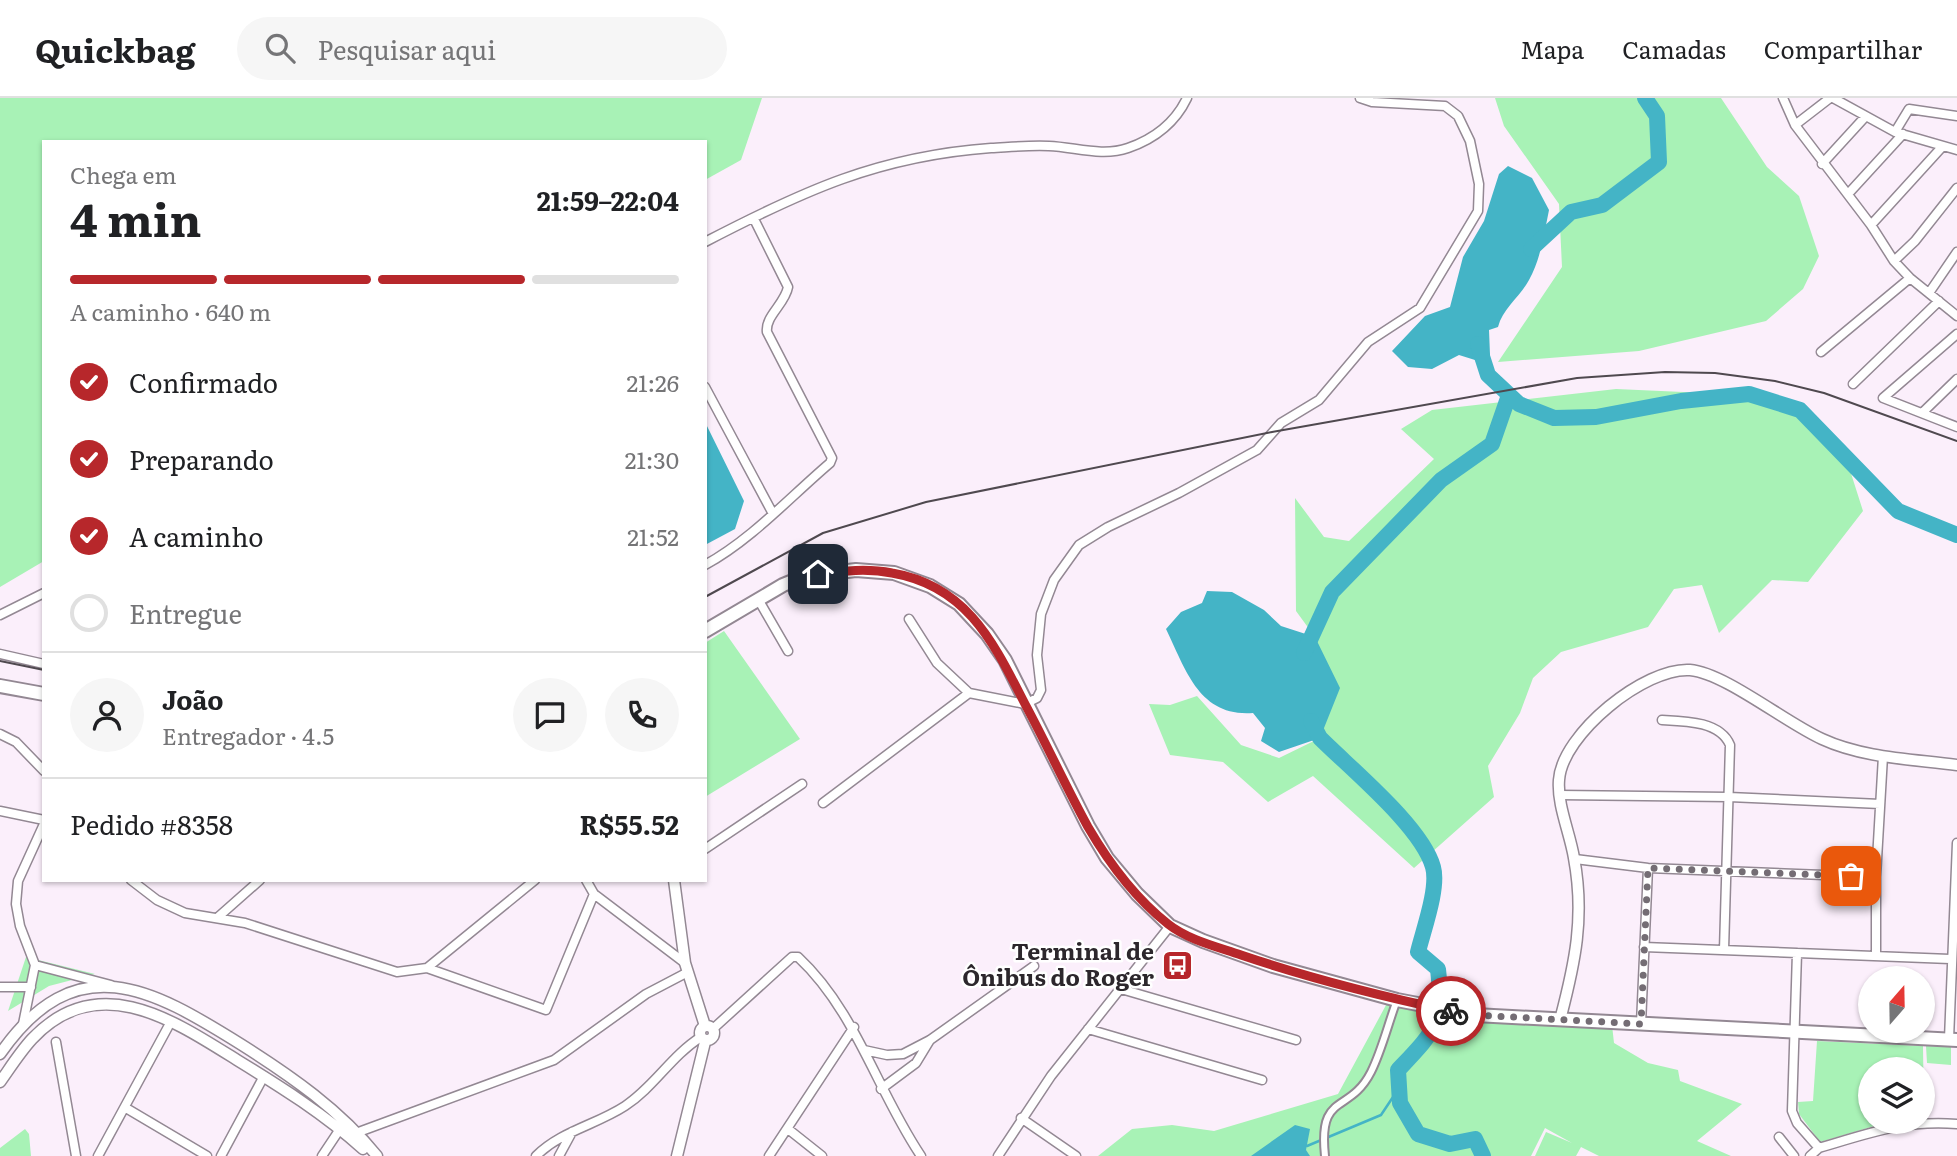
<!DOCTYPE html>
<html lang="pt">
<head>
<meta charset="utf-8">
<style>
  :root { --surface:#fff; --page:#f6f6f6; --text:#202124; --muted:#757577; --line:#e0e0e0; --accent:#b7272b }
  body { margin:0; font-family:Literata,serif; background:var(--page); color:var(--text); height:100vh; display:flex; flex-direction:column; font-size:26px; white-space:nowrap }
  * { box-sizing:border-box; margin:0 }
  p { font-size:23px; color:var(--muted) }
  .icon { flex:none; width:38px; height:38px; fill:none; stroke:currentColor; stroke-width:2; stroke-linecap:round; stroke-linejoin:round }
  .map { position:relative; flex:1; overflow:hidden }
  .panel { position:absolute; left:42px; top:42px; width:665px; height:742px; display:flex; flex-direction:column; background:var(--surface); border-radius:0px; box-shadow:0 2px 5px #0004 }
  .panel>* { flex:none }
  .needle { width:46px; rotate:20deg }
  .buttons { position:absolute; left:1858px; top:868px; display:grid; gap:14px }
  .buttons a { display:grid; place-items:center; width:77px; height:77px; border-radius:50%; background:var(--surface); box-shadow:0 2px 5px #0004; font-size:35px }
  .pin { position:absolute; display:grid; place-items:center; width:60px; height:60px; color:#fff; margin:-30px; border-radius:14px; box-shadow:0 4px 10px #0006 }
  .courier { position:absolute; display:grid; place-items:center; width:70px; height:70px; margin:-35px; border:5px solid #b7272b; border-radius:50%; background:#fff; color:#222; box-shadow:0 2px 9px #0007 }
  .summary em { font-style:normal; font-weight:700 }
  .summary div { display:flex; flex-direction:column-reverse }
  .summary { display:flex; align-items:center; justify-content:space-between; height:119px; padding:0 28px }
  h1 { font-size:46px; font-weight:700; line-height:52px }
  .bar { display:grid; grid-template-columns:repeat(4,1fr); gap:10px 7px; align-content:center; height:84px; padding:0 28px }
  .bar i { height:9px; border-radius:5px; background:var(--line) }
  .bar .on { background:var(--accent) }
  .bar p { grid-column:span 4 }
  .line { display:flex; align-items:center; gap:18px; padding:0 28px; border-top:2px solid var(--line) }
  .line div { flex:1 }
  .round { display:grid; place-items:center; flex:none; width:74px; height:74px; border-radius:37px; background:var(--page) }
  ol { padding:0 28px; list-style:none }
  li { display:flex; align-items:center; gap:21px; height:77px }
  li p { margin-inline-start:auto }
  li .icon { padding:7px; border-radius:50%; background:var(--accent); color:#fff; stroke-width:4 }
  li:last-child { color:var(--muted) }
  li i { width:38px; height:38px; border:4px solid var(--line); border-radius:50% }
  header { display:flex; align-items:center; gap:42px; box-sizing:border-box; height:98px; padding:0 35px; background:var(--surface); border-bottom:2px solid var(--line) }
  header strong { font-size:33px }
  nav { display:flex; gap:38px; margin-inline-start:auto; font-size:24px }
  .search { width:490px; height:63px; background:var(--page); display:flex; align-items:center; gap:18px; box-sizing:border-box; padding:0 24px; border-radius:38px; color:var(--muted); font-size:26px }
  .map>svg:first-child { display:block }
</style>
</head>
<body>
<header>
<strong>Quickbag</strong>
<div class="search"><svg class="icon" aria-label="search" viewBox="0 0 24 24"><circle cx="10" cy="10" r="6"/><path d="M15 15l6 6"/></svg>Pesquisar aqui</div>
<nav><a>Mapa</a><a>Camadas</a><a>Compartilhar</a></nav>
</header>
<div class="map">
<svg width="1957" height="1058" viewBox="0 0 1957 1058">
  <rect width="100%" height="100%" fill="#fbeffb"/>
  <path fill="#a8f2b6" d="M0,0H762L741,62L705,82V44H44V463L0,489Z
    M1495,0H1721L1767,69L1799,98L1819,158L1803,191L1766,223L1639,253L1498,264L1562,169L1559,106L1504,28Z
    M1616,291L1773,298L1841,344L1863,413L1808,484L1772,482L1719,535L1702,487L1674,491L1648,529L1561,554L1533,580L1520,615L1488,668L1494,699L1414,770L1313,678L1268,704L1223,664L1170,657L1149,606L1170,607L1197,598L1241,647L1279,660L1320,640L1315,539L1296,513L1295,400L1324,439L1349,443L1434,361L1401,331L1432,312Z
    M724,533L800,641L705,699V545Z
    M26,859L95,876L49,888L8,913Z
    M1392,896L1463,917L1612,927L1614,945L1648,965L1678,972L1680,983L1742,1006L1697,1043L1731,1058H1599L1581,1049L1576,1058H1535L1546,1034L1572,1045L1545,1030L1531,1058H1098L1132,1031L1172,1027L1214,1033L1338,996Z
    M1817,943L1923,948L1924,1019L1923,971H1871V1024H1888L1820,1044L1799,1016L1798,1004L1813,1003Z
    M1926,948L1951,949V967L1927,965Z
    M25,1031L29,1036L31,1058H0V1050Z"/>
  <path fill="#44b4c6" d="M1508,68L1532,80L1549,112C1544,136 1541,160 1529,182C1520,199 1503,210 1498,229L1489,232L1490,257L1479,268L1475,262L1459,257L1432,271L1408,269L1392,253L1425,218L1450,209L1463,159L1484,123L1499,76Z
    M705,324L744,403L735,431L705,447Z
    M1207,493L1232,494L1264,512L1281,528L1315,539L1340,590L1320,640L1279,654L1261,643L1265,630L1253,615C1199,619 1186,572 1166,531L1181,514L1202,505Z
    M1295,1027L1310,1031L1306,1052L1310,1058H1251Z"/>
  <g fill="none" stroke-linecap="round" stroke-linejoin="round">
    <path stroke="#44b4c6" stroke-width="2.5" d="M1307,1048L1381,1017L1399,990"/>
    <path stroke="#44b4c6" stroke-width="16" d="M1531,151L1571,114L1602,107L1659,64L1657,18L1645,0
      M1478,246L1488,277L1519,306L1554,320L1596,319L1681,303L1749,296L1800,312L1898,413L1957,437
      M1304,555L1332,494L1441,382L1492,346L1509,297
      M1311,623L1320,640C1351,671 1422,729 1433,769C1439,790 1423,833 1418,854L1438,871C1444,926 1434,934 1398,972L1400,1005L1418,1036L1450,1046L1475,1041L1483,1058"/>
    <defs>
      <path id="pedestrian" d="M1325,1058C1318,993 1349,1017 1371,974C1382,952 1388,926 1397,902"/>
      <path id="minor" d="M1783,0L1795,27L1871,127L1894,163L1910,180L1957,218
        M1833,0L1895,34L1957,52
        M1795,27L1830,0
        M1895,34L1909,11L1957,18
        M1822,66L1865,19
        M1848,96L1903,36
        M1871,127L1942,49
        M705,144C803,93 879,58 991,50C1010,49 1030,47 1049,48C1075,49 1102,59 1128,50C1154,41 1175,25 1187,0
        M1894,163L1915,143L1957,90
        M1929,195L1957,154
        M1957,236L1883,300L1957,329
        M1821,254L1910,180
        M1853,286L1939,203
        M705,289L772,414
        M1922,315L1957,281
        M705,467C751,442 790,399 830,365L832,360L767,234C765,218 785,206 788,189L754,121
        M758,501L788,553
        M0,517L44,495
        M909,521L937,565L969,595L1025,606L1037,600L1041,592L1037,557L1041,516L1054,482L1079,447L1108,429L1179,395L1257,352L1281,325L1319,302L1368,244L1420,210L1478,113L1479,86L1470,43L1458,18L1445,8L1372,4L1360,0
        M0,556L44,566
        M1662,622C1684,623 1720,623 1730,647L1724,852
        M0,636L16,644L44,673
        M1560,697L1729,699L1880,706
        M823,705L969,595
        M0,713L44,722
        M705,751L802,686
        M1575,761L1648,770L1876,779
        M131,782L157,802L185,815L245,825L397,874L427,870L546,912L594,796
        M586,782L594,796L685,865
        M217,820L260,782
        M1644,849L1950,861
        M1797,855L1792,1013L1797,1025L1819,1050
        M1876,857V779L1883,658
        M35,867L111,887
        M427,870L535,782
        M0,889H31
        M1121,891L1296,942
        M23,926L35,867L20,828L16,806L18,783L44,726
        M1641,926L1648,770
        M715,929L792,859H798C856,913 877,993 921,1058
        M1088,931L1262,982
        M1949,941L1957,745
        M56,944L76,1058
        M864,952L887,957L903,956L930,942L1034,868
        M881,991L916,965L930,942
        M126,1010L207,1058
        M1021,1020L1076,1058
        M788,1031L822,1058
        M356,1035L554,962L646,896L688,874
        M1779,1039L1794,1058
        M98,1058L168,929
        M221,1058L264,978
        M322,1058L340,1031
        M536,1058C561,1033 596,1027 625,1008C654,989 671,958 701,939
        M559,1058L572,1034
        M769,1058L854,929
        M998,1058L1051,978L1170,828
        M1810,1058L1819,1050C1870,1035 1903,1022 1957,1026"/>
      <path id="tertiary" d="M674,782L685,865L705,928
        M1560,922C1575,865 1585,819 1574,760C1570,735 1557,707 1559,682C1562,636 1645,569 1690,572C1725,575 1786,625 1822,641C1863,660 1912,661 1957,667
        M700 935a7 7 0 1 1 14 0a7 7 0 1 1-14 0Z
        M0,956C76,847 151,890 242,947C291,978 340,1012 377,1058
        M0,984C10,970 20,954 32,941C98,871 173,922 237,962C281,989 324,1016 363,1051
        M677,1058L705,944"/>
      <path id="primary" d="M705,533L783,487L805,478L856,472L894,475L930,488L959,506L987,536L1005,562L1088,728L1107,760L1137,796L1170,828L1203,843L1273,868L1397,902L1475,917L1957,942
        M0,588L44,596"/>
    </defs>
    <use href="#pedestrian" stroke="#938893" stroke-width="10"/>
    <use href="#minor" stroke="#938893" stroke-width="11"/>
    <use href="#tertiary" stroke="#938893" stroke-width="13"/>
    <use href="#primary" stroke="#938893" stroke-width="16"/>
    <use href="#pedestrian" stroke="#fff" stroke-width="6"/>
    <use href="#minor" stroke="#fff" stroke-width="8"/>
    <use href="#tertiary" stroke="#fff" stroke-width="10"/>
    <use href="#primary" stroke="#fff" stroke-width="12"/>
    <path stroke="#4f494f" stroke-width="2" d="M705,499L823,435L926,404L1272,334L1577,280L1665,274L1715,275L1775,283L1824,295L1957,343
      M0,563L44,572"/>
  </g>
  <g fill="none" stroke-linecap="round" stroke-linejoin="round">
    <path stroke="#746d74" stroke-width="7" stroke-dasharray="0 12.6" d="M1451,913L1475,917L1641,926L1648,770L1851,778"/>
    <path stroke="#b7272b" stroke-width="9" d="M818,476C843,473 867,470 892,475C968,488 994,546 1025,606C1047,647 1066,689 1088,729C1109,765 1135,800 1168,826C1188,842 1218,849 1241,857C1309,880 1380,898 1451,913"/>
  </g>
  <defs>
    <symbol id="bus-square" viewBox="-11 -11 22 22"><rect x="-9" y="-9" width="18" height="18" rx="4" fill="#b7272b" stroke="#fff"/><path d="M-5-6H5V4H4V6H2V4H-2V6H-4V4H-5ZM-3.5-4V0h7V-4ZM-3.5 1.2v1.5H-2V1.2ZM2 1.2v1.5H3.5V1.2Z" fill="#fff"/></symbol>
  </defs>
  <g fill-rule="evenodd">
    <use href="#bus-square" x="1160" y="850" width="35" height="35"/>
  </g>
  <g text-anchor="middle" stroke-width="5" stroke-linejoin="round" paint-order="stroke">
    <g font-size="23" font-weight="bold" fill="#2c272c" stroke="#fff" text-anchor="end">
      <text x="1154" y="862">Terminal de<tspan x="1154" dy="26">Ônibus do Roger</tspan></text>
    </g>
  </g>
</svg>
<div class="buttons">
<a><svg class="needle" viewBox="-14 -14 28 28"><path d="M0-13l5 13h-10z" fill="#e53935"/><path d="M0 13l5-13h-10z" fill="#757577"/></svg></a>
<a><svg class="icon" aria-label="layers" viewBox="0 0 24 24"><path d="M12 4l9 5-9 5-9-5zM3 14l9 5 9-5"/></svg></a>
</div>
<div class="pin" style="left:1851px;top:778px;background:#ea580c"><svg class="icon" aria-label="bag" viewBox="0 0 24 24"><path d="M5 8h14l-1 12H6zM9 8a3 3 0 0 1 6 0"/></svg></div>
<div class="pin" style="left:818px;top:476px;background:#1f2937"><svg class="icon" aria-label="home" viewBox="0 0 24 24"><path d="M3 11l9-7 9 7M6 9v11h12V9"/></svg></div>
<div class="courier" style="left:1451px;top:913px"><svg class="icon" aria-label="bike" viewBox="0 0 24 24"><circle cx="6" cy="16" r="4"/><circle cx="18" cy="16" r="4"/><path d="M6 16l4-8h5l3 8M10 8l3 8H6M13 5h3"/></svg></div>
<section class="panel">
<div class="summary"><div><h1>4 min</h1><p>Chega em</p></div><em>21:59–22:04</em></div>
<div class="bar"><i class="on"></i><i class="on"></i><i class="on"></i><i></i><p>A caminho · 640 m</p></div>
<ol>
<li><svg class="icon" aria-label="check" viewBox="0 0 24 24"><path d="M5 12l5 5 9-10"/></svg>Confirmado<p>21:26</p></li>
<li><svg class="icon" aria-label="check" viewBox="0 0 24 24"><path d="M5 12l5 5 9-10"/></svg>Preparando<p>21:30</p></li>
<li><svg class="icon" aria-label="check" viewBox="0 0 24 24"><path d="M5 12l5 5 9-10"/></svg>A caminho<p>21:52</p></li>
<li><i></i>Entregue</li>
</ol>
<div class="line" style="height:126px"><a class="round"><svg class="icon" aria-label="person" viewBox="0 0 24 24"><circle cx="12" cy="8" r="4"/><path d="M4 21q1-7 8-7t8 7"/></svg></a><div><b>João</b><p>Entregador · 4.5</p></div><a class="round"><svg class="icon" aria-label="chat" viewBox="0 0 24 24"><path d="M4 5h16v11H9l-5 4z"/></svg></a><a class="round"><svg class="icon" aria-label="phone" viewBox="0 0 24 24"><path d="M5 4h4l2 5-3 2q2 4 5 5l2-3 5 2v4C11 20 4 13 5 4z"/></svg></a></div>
<div class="line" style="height:91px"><div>Pedido #8358</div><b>R$55.52</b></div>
</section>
</div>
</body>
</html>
